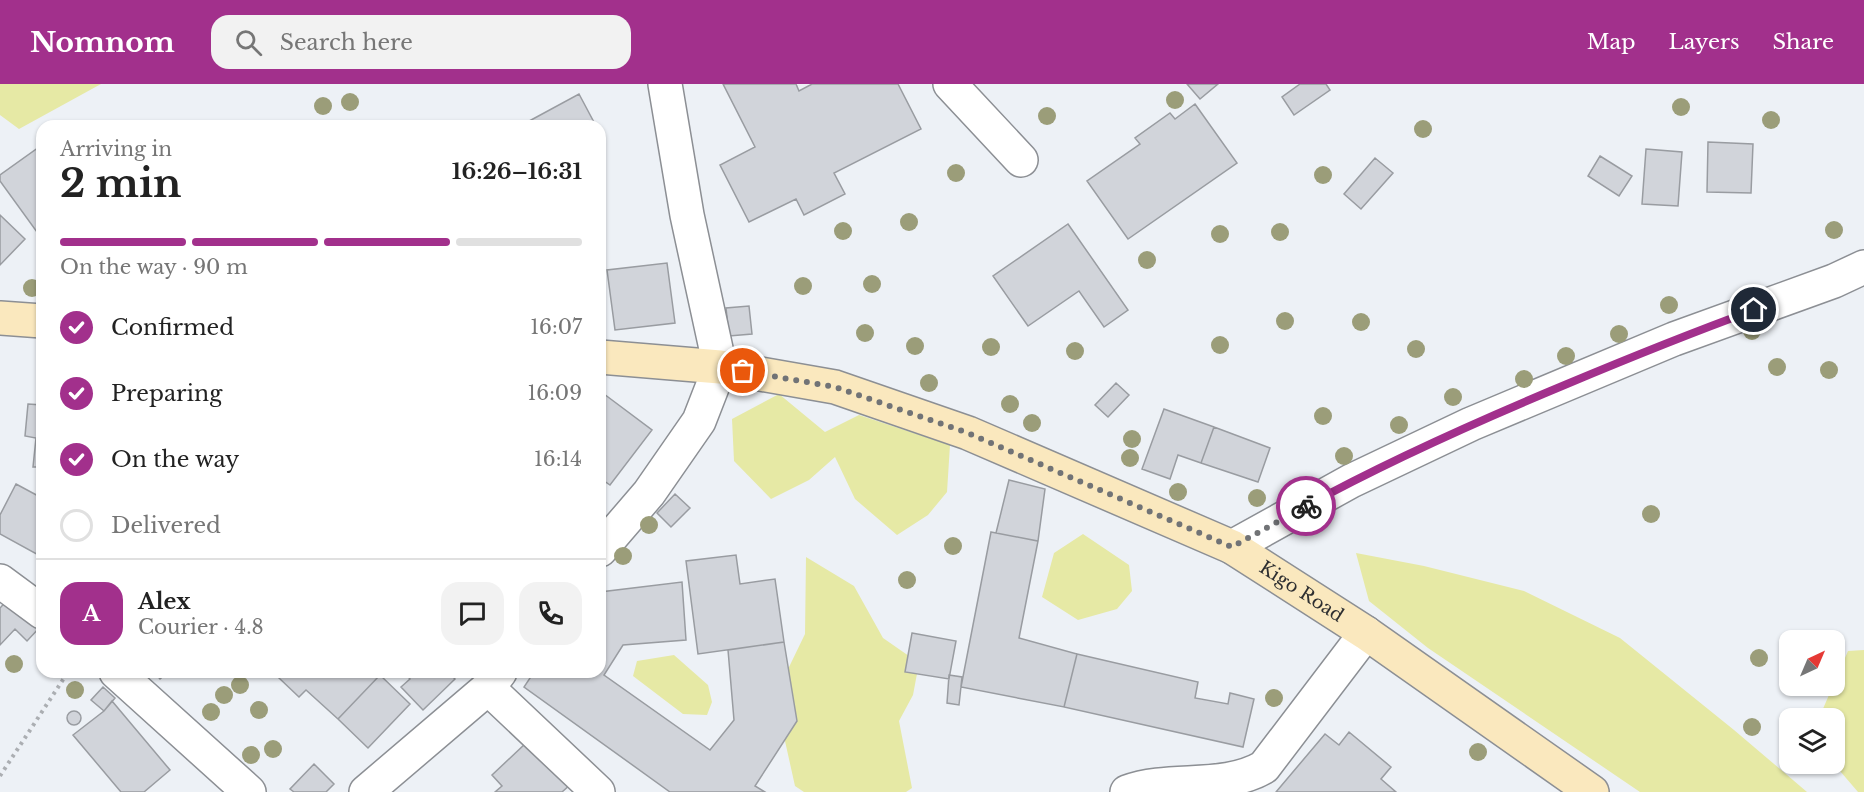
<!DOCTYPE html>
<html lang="en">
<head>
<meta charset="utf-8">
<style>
  :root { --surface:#fff; --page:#f2f2f2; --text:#222; --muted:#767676; --line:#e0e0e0; --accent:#a2308c }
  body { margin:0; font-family:"Libre Baskerville",serif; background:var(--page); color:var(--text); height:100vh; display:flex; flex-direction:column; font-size:22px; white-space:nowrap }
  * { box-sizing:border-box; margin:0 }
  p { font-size:20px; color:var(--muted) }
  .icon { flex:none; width:33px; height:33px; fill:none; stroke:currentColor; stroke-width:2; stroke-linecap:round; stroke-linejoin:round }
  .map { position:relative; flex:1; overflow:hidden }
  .side { position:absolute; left:36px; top:36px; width:570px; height:558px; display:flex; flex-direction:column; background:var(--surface); border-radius:18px; box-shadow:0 2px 4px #0004 }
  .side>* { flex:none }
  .needle { width:39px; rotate:44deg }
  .tools { position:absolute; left:1779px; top:546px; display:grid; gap:12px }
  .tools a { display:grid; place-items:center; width:66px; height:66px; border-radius:12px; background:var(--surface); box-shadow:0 2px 4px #0004; font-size:30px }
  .pin { position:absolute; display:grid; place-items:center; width:51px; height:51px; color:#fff; margin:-26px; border:3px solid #fff; border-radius:50%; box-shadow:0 2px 6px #0007 }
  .courier { position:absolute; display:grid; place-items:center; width:60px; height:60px; margin:-30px; border:4px solid #a2308c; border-radius:50%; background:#fff; color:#222; box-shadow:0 2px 8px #0007 }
  .overview em { font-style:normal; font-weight:700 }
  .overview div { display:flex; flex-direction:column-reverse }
  .overview { display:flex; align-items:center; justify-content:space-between; height:102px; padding:0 24px }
  h1 { font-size:39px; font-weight:700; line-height:45px }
  .bar { display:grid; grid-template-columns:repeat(4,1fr); gap:9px 6px; align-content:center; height:72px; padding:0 24px }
  .bar i { height:8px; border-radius:4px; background:var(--line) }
  .bar .on { background:var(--accent) }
  .bar p { grid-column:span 4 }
  .line { display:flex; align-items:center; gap:15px; padding:0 24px; border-top:2px solid var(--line) }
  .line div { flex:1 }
  .round { display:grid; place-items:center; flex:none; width:63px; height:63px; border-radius:18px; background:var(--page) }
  ol { padding:0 24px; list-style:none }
  li { display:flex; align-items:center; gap:18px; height:66px }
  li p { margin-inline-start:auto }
  li .icon { padding:6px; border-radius:50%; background:var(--accent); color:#fff; stroke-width:4 }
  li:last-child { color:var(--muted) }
  li i { width:33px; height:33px; border:3px solid var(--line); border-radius:50% }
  header { display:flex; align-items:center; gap:36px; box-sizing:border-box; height:84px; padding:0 30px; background:var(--accent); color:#fff }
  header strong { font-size:28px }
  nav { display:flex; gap:33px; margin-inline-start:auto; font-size:21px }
  .search { width:420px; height:54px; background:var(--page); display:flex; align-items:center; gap:15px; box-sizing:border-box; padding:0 21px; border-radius:18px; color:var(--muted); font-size:22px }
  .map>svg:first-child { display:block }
</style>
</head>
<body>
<header>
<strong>Nomnom</strong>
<div class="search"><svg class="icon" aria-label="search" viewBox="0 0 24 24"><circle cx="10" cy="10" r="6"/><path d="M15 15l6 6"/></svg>Search here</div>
<nav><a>Map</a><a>Layers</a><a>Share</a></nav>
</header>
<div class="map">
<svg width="1864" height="708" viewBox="0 0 1864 708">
  <rect width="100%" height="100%" fill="#edf1f6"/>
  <path fill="#e6e9a5" d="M0,0H101L19,45L0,31Z
    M779,310L825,348L859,331L950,361L947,408L928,431L897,451L855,415L835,373L809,396L771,415L734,377L732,335Z
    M1083,450L1129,481L1132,507L1117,525L1078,536L1042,513L1054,469Z
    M1356,469L1424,482L1524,507L1620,554L1734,646L1807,708H1640L1428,564L1369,517Z
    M806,473L854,502L883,554L919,579L913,611L899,637L912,704L906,708H804L795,702L775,612L805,550Z
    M1864,566V708H1858L1834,680V634H1819L1848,567Z
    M674,571L708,601L712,618L707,631L683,630L633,592L637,577Z"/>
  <path fill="#d1d4da" stroke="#999ca1" stroke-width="1.5" d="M723,0H796L799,7L812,0H898L921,45L834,89L845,110L804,131L796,115L749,138L720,81L755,63Z
    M1187,0H1218L1200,15Z
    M1300,0H1326L1330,6L1294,31L1282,13Z
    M579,10L596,42H520Z
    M1195,20L1237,79L1128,155L1087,97L1140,60L1135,54L1170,29L1175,35Z
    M1708,58L1753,60L1751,109L1707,108Z
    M42,61V155L0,97V91Z
    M1646,65L1682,68L1678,122L1642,120Z
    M1600,72L1632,92L1619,112L1588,92Z
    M1375,74L1393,89L1361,125L1344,110Z
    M0,131L25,155L0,181Z
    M1068,140L1128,226L1104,243L1079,207L1028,242L993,192Z
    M667,179L675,239L615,246L607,186Z
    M749,222L752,250L729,252L726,224Z
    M1116,299L1129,311L1108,333L1095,321Z
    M600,307L652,346L610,401L600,394Z
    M28,320L42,321V398H40L41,383H33L36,354L25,352Z
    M1164,325L1214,343L1201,379L1178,371L1170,395L1142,385Z
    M1214,343L1270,364L1258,398L1201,379Z
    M1009,396L1045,405L1038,457L996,449Z
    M16,400L42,414V473L0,450V431Z
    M675,410L690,424L671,443L657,429Z
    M991,448L1038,457L1019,554L1077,570L1064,623L961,603Z
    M736,471L740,500L775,495L784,558L698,570L686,477Z
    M682,498L686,556L623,561L604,591L710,666L734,636L728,566L784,558L797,637L755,702L765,708H670L524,603L534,588H600V508Z
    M10,513L41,542L27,557L15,545L0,561V524Z
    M912,549L956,557L949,595L905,588Z
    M1077,570L1198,598L1195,614L1228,620L1230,609L1254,615L1243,663L1064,623Z
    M154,588H168L160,595Z
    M285,588H377L380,591L338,635L306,606L299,613L279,594Z
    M404,588H448L455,595L423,626L401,603L410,595Z
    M380,591L410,620L368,664L338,635Z
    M949,591L962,593L959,621L947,619Z
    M103,603L115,614L104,627L91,616Z
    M112,617L170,686L144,708H121L73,651L104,627Z
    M67 634a7 7 0 1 1 14 0a7 7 0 1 1-14 0Z
    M1349,648L1391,683L1381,695L1396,708H1276L1325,650L1339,661Z
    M526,659L572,699L562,708H495L502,702L492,691Z
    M314,680L334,700L326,708H294L290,705Z"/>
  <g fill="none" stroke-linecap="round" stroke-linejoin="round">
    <defs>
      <path id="street" d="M950,0L1021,76
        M1232,463L1351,397L1471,340L1674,255L1834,197L1864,183
        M600,466L649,409L699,337L720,283L687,131L665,0
        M0,497L42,528
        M116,588L249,708
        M488,604L598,708
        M366,708L488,604L500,588
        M1127,708C1171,692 1223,707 1264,683L1366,549"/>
      <g id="secondary">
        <path d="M0,234L42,237"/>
        <path id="s1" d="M600,273L720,283L835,303L968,349L1232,463L1366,549L1592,708"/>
      </g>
    </defs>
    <use href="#street" stroke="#8c8f94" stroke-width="36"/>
    <use href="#secondary" stroke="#8c8f94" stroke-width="36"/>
    <path stroke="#abaeb2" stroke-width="4" stroke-dasharray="3 4.5" stroke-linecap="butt" d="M0,692L68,588"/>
    <use href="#street" stroke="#fff" stroke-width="33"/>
    <use href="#secondary" stroke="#fae8be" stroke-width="33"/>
  </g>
  <g fill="#9b9d79">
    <circle cx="1175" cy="16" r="9"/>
    <circle cx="350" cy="18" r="9"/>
    <circle cx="323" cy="22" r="9"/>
    <circle cx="1681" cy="23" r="9"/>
    <circle cx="1047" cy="32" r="9"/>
    <circle cx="1771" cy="36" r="9"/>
    <circle cx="1423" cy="45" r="9"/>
    <circle cx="956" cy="89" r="9"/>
    <circle cx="1323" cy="91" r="9"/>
    <circle cx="909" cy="138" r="9"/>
    <circle cx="1834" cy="146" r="9"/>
    <circle cx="843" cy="147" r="9"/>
    <circle cx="1280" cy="148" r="9"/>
    <circle cx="1220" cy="150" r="9"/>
    <circle cx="1147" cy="176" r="9"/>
    <circle cx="872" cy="200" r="9"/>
    <circle cx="803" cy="202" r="9"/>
    <circle cx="32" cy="204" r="9"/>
    <circle cx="1669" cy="221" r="9"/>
    <circle cx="1285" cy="237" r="9"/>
    <circle cx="1361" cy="238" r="9"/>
    <circle cx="1752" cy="247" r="9"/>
    <circle cx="865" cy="249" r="9"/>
    <circle cx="1619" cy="250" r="9"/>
    <circle cx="1220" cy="261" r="9"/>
    <circle cx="915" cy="262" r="9"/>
    <circle cx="991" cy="263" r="9"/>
    <circle cx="1416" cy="265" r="9"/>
    <circle cx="1075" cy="267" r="9"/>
    <circle cx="1566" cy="272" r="9"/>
    <circle cx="1777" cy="283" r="9"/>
    <circle cx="1829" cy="286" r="9"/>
    <circle cx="1524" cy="295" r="9"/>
    <circle cx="929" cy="299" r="9"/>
    <circle cx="1453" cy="313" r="9"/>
    <circle cx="1010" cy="320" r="9"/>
    <circle cx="1323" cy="332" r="9"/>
    <circle cx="1032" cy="339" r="9"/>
    <circle cx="1399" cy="341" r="9"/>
    <circle cx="1132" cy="355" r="9"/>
    <circle cx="1344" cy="372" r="9"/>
    <circle cx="1130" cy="374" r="9"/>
    <circle cx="1178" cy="408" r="9"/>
    <circle cx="1257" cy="414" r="9"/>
    <circle cx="1651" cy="430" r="9"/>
    <circle cx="649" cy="441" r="9"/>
    <circle cx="953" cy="462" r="9"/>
    <circle cx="623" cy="472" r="9"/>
    <circle cx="907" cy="496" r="9"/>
    <circle cx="1759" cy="574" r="9"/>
    <circle cx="14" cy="580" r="9"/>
    <circle cx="240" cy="601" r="9"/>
    <circle cx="75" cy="606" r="9"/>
    <circle cx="224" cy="611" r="9"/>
    <circle cx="1274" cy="614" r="9"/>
    <circle cx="259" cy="626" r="9"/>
    <circle cx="211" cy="628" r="9"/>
    <circle cx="1752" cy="643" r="9"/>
    <circle cx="273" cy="665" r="9"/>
    <circle cx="1478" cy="668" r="9"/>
    <circle cx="251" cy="671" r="9"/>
  </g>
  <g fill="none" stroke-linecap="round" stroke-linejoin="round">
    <path stroke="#717376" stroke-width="6" stroke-dasharray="0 10.8" d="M743,287L835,303L968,349L1232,463L1306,422"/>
    <path stroke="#a2308c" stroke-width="8" d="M1306,422C1390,376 1478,337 1567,300C1629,274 1691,249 1754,226"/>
  </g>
  <g text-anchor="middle" stroke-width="6" stroke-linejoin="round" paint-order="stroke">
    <g font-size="18" fill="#2e2f31" stroke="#fff">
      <text dy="6" stroke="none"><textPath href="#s1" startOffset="748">Kigo Road</textPath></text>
    </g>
  </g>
</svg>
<div class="tools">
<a><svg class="needle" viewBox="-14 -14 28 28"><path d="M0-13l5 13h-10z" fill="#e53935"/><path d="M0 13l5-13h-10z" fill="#767676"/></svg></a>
<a><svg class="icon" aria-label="layers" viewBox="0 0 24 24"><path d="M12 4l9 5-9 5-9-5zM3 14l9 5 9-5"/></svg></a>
</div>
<div class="pin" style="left:743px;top:287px;background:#ea580c"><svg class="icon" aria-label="bag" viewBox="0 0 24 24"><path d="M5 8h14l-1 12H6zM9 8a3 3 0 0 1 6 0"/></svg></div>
<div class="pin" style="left:1754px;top:226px;background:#1f2937"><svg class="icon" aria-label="home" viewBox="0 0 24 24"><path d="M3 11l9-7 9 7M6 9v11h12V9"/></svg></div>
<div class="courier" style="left:1306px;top:422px"><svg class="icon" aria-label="bike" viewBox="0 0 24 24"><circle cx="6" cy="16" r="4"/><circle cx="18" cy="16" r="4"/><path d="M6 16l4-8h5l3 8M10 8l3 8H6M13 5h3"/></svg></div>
<section class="side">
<div class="overview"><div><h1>2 min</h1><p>Arriving in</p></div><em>16:26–16:31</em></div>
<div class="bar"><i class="on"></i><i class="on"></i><i class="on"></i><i></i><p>On the way · 90 m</p></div>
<ol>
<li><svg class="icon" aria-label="check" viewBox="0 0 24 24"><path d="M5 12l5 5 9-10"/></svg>Confirmed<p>16:07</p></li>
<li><svg class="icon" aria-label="check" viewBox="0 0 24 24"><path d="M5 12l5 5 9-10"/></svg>Preparing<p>16:09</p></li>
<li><svg class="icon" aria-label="check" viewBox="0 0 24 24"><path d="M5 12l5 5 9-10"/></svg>On the way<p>16:14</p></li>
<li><i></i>Delivered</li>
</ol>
<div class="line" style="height:108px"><b class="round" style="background:var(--accent);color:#fff">A</b><div><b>Alex</b><p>Courier · 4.8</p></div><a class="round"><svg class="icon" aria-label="chat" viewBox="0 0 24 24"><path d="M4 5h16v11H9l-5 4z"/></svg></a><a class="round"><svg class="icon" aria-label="phone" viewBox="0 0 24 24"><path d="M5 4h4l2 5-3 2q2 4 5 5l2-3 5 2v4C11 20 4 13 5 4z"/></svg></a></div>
</section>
</div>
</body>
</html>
